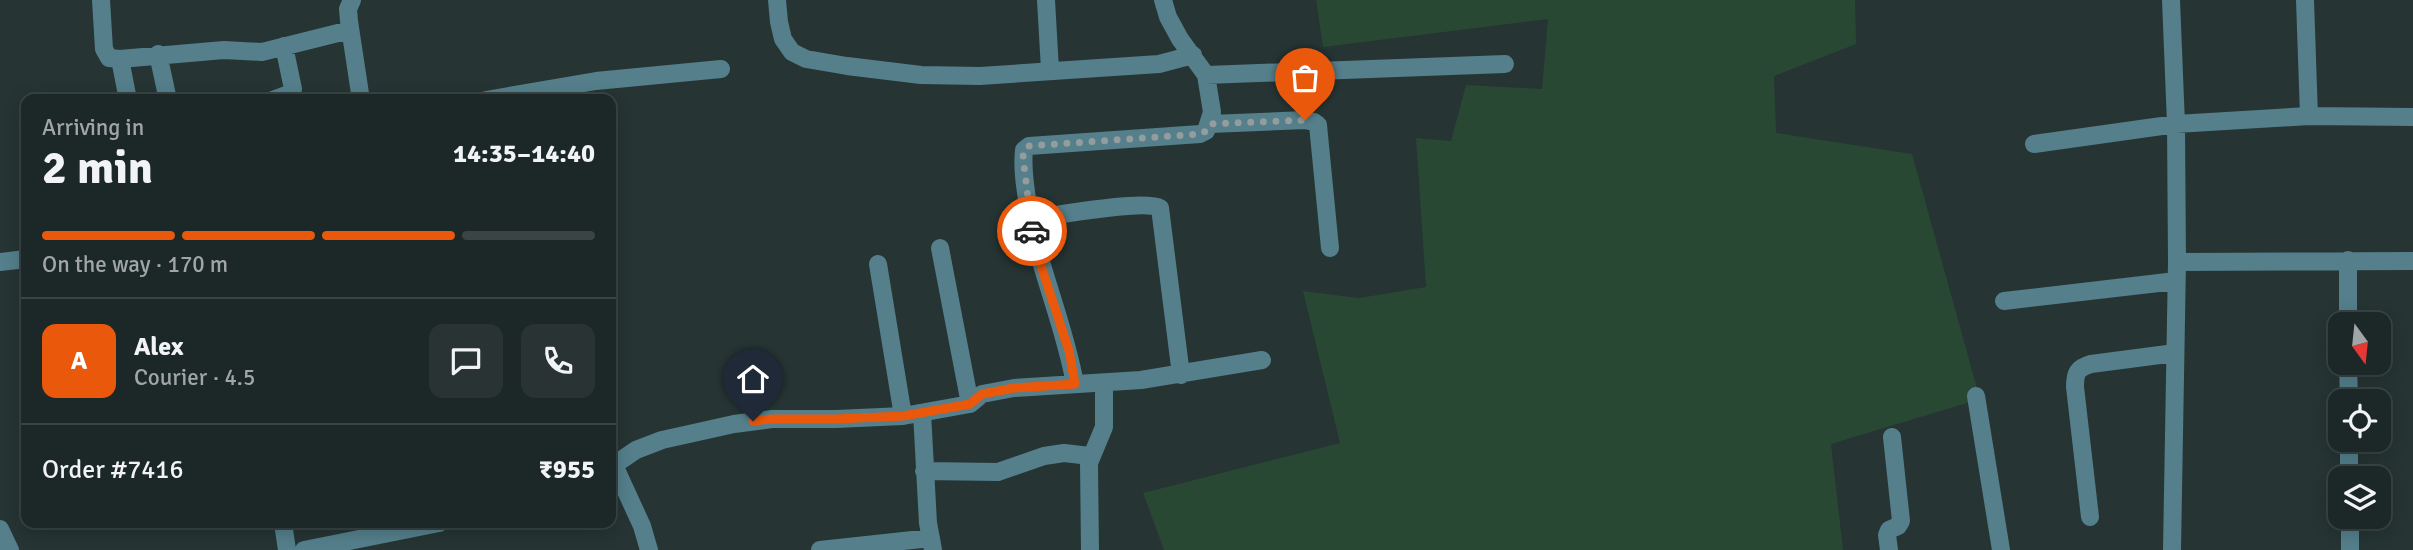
<!DOCTYPE html>
<html lang="en">
<head>
<meta charset="utf-8">
<style>
  :root { --surface:#1c2727; --page:#293333; --text:#f1f3f6; --muted:#a0a5a7; --line:#3a4444; --accent:#ea580c }
  body { margin:0; font-family:Signika,sans-serif; background:var(--page); color:var(--text); height:100vh; display:flex; flex-direction:column; font-size:26px; white-space:nowrap }
  * { box-sizing:border-box; margin:0 }
  p { font-size:23px; color:var(--muted) }
  .icon { flex:none; width:38px; height:38px; fill:none; stroke:currentColor; stroke-width:2; stroke-linecap:round; stroke-linejoin:round }
  .map { position:relative; flex:1; overflow:hidden }
  .drawer { position:absolute; left:21px; top:94px; width:595px; height:434px; display:flex; flex-direction:column; background:var(--surface); border-radius:14px; box-shadow:0 4px 18px #0003,0 0 0 2px var(--line) }
  .drawer>* { flex:none }
  .needle { width:46px; rotate:165deg }
  .buttons { position:absolute; left:2328px; top:312px; display:grid; gap:14px }
  .buttons a { display:grid; place-items:center; width:63px; height:63px; border-radius:14px; background:var(--surface); box-shadow:0 4px 18px #0003,0 0 0 2px var(--line); font-size:35px }
  .pin { position:absolute; display:grid; place-items:center; width:60px; height:60px; color:#fff; margin:-72px -30px; border-radius:50% 50% 50% 0; rotate:-45deg; box-shadow:0 0 7px #0007 }
  .pin .icon { rotate:45deg }
  .courier { position:absolute; display:grid; place-items:center; width:70px; height:70px; margin:-35px; border:5px solid #ea580c; border-radius:50%; background:#fff; color:#222; box-shadow:0 2px 9px #0007 }
  .summary em { font-style:normal; font-weight:800 }
  .summary div { display:flex; flex-direction:column-reverse }
  .summary { display:flex; align-items:center; justify-content:space-between; height:119px; padding:0 21px }
  h1 { font-size:46px; font-weight:800; line-height:52px }
  .bar { display:grid; grid-template-columns:repeat(4,1fr); gap:10px 7px; align-content:center; height:84px; padding:0 21px }
  .bar i { height:9px; border-radius:5px; background:var(--line) }
  .bar .current { background:var(--accent) }
  .bar p { grid-column:span 4 }
  .line { display:flex; align-items:center; gap:18px; padding:0 21px; border-top:2px solid var(--line) }
  .line div { flex:1 }
  .round { display:grid; place-items:center; flex:none; width:74px; height:74px; border-radius:14px; background:var(--page) }
  .map>svg:first-child { display:block }
</style>
</head>
<body>
<div class="map">
<svg width="2413" height="550" viewBox="0 0 2413 550">
  <rect width="100%" height="100%" fill="#263434"/>
  <path fill="#284834" d="M1316,0H1855L1856,44L1774,76L1776,133L1912,154L1980,399L1831,444L1843,550H1164L1143,493L1340,443L1303,291L1359,298L1426,287L1416,138L1451,141L1466,85L1542,89L1548,19L1323,47Z"/>
  <g fill="none" stroke-linecap="round" stroke-linejoin="round">
    <path stroke="#547f8b" stroke-width="18" d="M101,0L104,49L109,58L120,59
      M352,0L348,9L349,21L361,100
      M777,0L779,22L783,39L792,52L806,59L847,66L921,75L980,76L1159,64L1193,55
      M1046,0L1050,70
      M2171,0L2176,124L2177,262L2172,550
      M2305,0L2309,116
      M158,54L168,100
      M1206,75L1505,64
      M128,100L120,59L224,50L262,52L350,30
      M273,100L289,94L293,89L284,46
      M486,100L596,81L721,69
      M1210,124L1305,120L1314,122L1318,125L1330,248
      M2034,144L2176,124L2309,116L2413,117
      M1030,219C1053,216 1144,199 1160,208L1181,375
      M940,248L970,404
      M2348,260V324
      M0,262L26,259
      M2177,262L2413,261
      M878,264L903,416
      M2004,301L2176,281
      M2348,362L2349,401
      M1075,384C1064,322 1038,268 1028,205C1025,187 1022,168 1024,150L1029,146L1200,134L1206,131L1212,112L1206,75L1180,39L1168,17L1163,0
      M1976,396L2001,550
      M922,413L928,523L933,550
      M2349,439V478
      M614,465L642,526L649,550
      M611,467L636,450L662,440L734,424L772,419H836L903,416L970,404L982,394L1014,388L1141,380L1262,360
      M924,471L998,472L1044,456L1064,453L1090,456
      M2350,516V550
      M2090,517L2075,387C2075,373 2077,368 2091,364L2175,353
      M283,523L287,550
      M0,529L10,550
      M304,550L439,523
      M820,550L931,538
      M1090,550L1089,463L1104,427V383
      M1889,550L1887,535L1889,530L1898,526L1901,521L1892,437"/>
  </g>
  <g fill="none" stroke-linecap="round" stroke-linejoin="round">
    <path stroke="#939d9d" stroke-width="7" stroke-dasharray="0 12.6" d="M1032,231L1023,157L1024,150L1029,146L1200,134L1206,131L1210,124L1305,120"/>
    <path stroke="#ea580c" stroke-width="9" d="M753,421L772,419H836L903,416L970,404L982,394L1014,388L1075,384L1069,351L1042,269L1032,231"/>
  </g>
</svg>
<div class="buttons">
<a><svg class="needle" viewBox="-14 -14 28 28"><path d="M0-13l5 13h-10z" fill="#e53935"/><path d="M0 13l5-13h-10z" fill="#a0a5a7"/></svg></a>
<a><svg class="icon" aria-label="locate" viewBox="0 0 24 24"><circle cx="12" cy="12" r="6"/><path d="M12 2v4M12 18v4M2 12h4M18 12h4"/></svg></a>
<a><svg class="icon" aria-label="layers" viewBox="0 0 24 24"><path d="M12 4l9 5-9 5-9-5zM3 14l9 5 9-5"/></svg></a>
</div>
<div class="pin" style="left:1305px;top:120px;background:#ea580c"><svg class="icon" aria-label="bag" viewBox="0 0 24 24"><path d="M5 8h14l-1 12H6zM9 8a3 3 0 0 1 6 0"/></svg></div>
<div class="pin" style="left:753px;top:421px;background:#1f2937"><svg class="icon" aria-label="home" viewBox="0 0 24 24"><path d="M3 11l9-7 9 7M6 9v11h12V9"/></svg></div>
<div class="courier" style="left:1032px;top:231px"><svg class="icon" aria-label="car" viewBox="0 0 24 24"><path d="M5 17H2v-5l4-1 3-4h7l3 4 3 1v5h-3M9 17h6M6 11h13"/><circle cx="7" cy="17" r="2"/><circle cx="17" cy="17" r="2"/></svg></div>
<section class="drawer">
<div class="summary"><div><h1>2 min</h1><p>Arriving in</p></div><em>14:35–14:40</em></div>
<div class="bar"><i class="current"></i><i class="current"></i><i class="current"></i><i></i><p>On the way · 170 m</p></div>
<div class="line" style="height:126px"><b class="round" style="background:var(--accent);color:#fff">A</b><div><b>Alex</b><p>Courier · 4.5</p></div><a class="round"><svg class="icon" aria-label="chat" viewBox="0 0 24 24"><path d="M4 5h16v11H9l-5 4z"/></svg></a><a class="round"><svg class="icon" aria-label="phone" viewBox="0 0 24 24"><path d="M5 4h4l2 5-3 2q2 4 5 5l2-3 5 2v4C11 20 4 13 5 4z"/></svg></a></div>
<div class="line" style="height:91px"><div>Order #7416</div><b>₹955</b></div>
</section>
</div>
</body>
</html>
